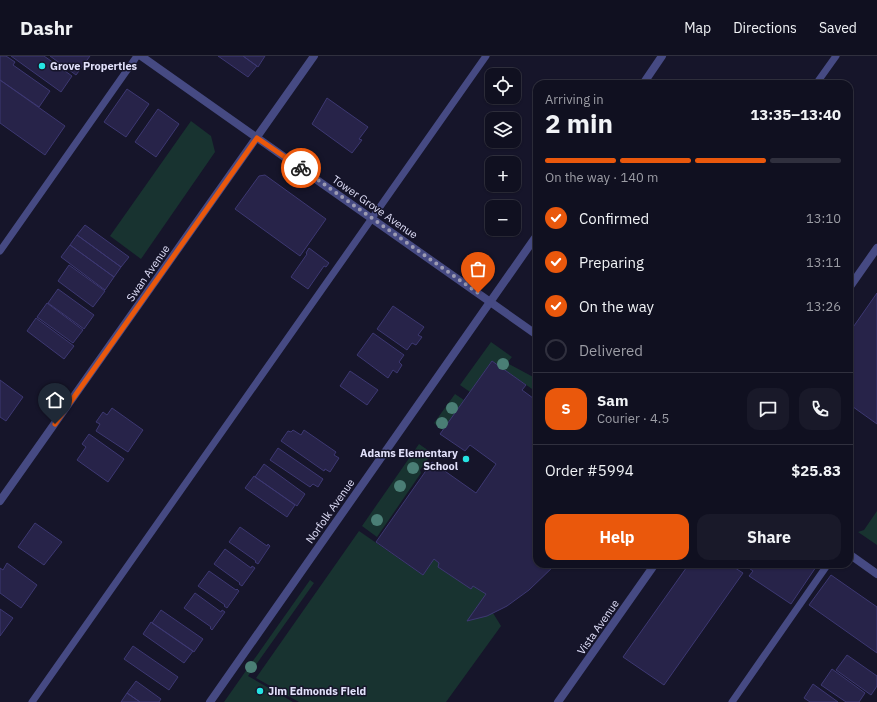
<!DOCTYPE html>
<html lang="en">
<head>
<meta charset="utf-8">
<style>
  :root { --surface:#101020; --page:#191929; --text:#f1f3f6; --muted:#9c9da5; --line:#30303e; --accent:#ea580c }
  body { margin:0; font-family:"IBM Plex Sans",sans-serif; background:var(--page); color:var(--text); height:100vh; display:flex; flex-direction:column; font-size:15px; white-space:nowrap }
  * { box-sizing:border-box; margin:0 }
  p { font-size:13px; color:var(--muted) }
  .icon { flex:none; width:22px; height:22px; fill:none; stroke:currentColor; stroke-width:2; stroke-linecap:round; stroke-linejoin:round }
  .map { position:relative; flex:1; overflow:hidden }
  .panel { position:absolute; left:533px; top:24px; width:320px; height:488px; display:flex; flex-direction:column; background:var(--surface); border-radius:12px; box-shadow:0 1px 3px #0004,0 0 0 1px var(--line) }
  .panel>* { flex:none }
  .controls { position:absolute; left:485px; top:12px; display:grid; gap:8px }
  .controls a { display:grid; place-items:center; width:36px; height:36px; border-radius:8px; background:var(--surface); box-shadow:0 1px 3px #0004,0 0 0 1px var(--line); font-size:20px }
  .pin { position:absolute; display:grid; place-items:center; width:34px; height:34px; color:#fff; margin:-41px -17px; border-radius:50% 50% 50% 0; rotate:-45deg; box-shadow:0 0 4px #0007 }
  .pin .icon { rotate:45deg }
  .courier { position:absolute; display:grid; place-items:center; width:40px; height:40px; margin:-20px; border:3px solid #ea580c; border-radius:50%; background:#fff; color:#222; box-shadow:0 1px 5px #0007 }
  .headline em { font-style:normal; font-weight:700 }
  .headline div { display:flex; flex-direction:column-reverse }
  .headline { display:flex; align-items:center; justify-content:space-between; height:68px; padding:0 12px }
  h1 { font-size:26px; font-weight:700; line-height:30px }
  .bar { display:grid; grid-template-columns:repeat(4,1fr); gap:6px 4px; align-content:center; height:48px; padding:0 12px }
  .bar i { height:5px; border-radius:3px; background:var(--line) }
  .bar .current { background:var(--accent) }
  .bar p { grid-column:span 4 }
  .line { display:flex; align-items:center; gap:10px; padding:0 12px; border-top:1px solid var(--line) }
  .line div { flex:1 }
  .round { display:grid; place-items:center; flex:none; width:42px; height:42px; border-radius:12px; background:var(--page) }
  ol { padding:0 12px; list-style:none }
  li { display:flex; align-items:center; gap:12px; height:44px }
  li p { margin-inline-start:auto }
  li .icon { padding:4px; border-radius:50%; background:var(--accent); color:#fff; stroke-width:4 }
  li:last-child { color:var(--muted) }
  li i { width:22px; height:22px; border:2px solid var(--line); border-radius:50% }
  .primary-button { display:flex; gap:8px; margin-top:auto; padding:8px 12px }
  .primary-button a { flex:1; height:46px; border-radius:12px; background:var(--accent); color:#fff; font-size:16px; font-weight:700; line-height:46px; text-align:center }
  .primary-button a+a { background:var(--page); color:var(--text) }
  header { display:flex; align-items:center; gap:24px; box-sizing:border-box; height:56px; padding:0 20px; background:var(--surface); border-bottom:1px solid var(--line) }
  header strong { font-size:19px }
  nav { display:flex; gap:22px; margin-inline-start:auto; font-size:14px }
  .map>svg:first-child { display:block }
</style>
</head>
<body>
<header>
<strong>Dashr</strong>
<nav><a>Map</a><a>Directions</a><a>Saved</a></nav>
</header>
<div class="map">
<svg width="877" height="646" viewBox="0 0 877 646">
  <rect width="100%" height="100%" fill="#16152a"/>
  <path fill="#183330" d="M191,65L211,80L215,96L141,203L110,180Z
    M491,286L512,301L507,307L537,323V345L532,341L535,335L492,305L470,336L460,329Z
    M455,338L464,344L443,374L434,367Z
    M419,388L432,397L420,414L421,417L377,481L362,470Z
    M877,455V489L858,476L864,474Z
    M359,475L423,519L434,503L439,507L438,511L471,533L473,530L486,538L468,565L493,557L501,570L446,646H299L256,622Z
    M310,524L314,527L248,620L293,646H224Z"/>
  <path fill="#272349" stroke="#3d3872" d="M0,0H6L15,6L13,9L50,35L39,51L0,24Z
    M11,0H44L72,20L61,36Z
    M50,0H90L76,19Z
    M218,0H243L257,10L248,21Z
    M243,0H265L258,11Z
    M0,24L65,70L45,99L0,67Z
    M127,33L149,48L126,81L104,66Z
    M327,42L368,71L359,83L362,84L352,97L312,68Z
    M158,53L179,68L156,101L135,86Z
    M265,119L326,163L300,200L235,153L259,120Z
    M85,169L129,201L121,211L77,179Z
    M77,179L121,211L114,221L70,189Z
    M70,189L114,221L105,234L61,201Z
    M309,192L329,207L326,211L324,210L308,233L291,221L307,198L306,197Z
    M69,209L105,235L93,251L58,225Z
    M58,233L94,259L84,273L48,247Z
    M877,237V368L849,348V277Z
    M47,247L83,274L73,287L37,261Z
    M393,250L424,271L418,279L422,281L416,289L412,287L407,294L377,273Z
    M36,262L74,290L64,303L27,275Z
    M373,277L404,299L399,306L402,309L397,317L393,314L388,322L357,299Z
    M492,305L526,329L522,334L537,345V508H556L529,534L507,550L487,560L467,565L486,538L473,530L471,533L438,511L439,507L434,503L423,519L376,486L432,406L476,437L496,408L470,389L465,395L440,378Z
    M350,315L378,334L367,349L340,330Z
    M0,324L23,341L6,365L0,361Z
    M112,352L143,374L128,396L96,375L100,368L96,366L103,356L107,359Z
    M293,374L301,379L304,374L336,396L334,399L339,402L330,416L325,413L324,415L281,385L288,375L291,376Z
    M89,378L124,403L108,426L77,404L86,391L82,388Z
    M278,392L323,423L318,431L313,428L310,431L270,404Z
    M264,408L305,438L297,450L255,421Z
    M254,420L295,449L287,461L245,432Z
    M35,467L62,486L44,509L18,491Z
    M240,471L267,490L268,488L270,490L258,508L255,506L256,505L229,486Z
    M225,493L251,512L252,510L255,512L242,530L239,528L240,527L214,508Z
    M7,507L37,529L21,552L0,537V512L3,514Z
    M689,508H729L743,517L664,629L623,601Z
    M743,508H818L791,548L749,520L753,515Z
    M209,515L236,534L237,533L239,535L227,552L224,550L225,549L198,530Z
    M831,519L877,551V597L809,549Z
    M195,537L221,556L222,554L225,556L212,574L210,572L211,571L184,552Z
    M0,553L13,562L0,580Z
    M161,554L203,583L194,596L152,567Z
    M151,566L193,595L184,607L143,578Z
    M133,590L178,621L169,634L124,603Z
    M847,599L877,620V630L871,639L836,614Z
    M832,613L865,637L859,646H846L821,629Z
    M136,625L161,643L159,646H140L127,637Z
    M813,628L838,646H810L804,642Z
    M127,637L140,646H121Z"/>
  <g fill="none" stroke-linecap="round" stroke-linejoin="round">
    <path stroke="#464a83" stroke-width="7" d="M816,28L836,0
      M0,195L137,0
      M32,646L486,0
      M732,646L828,508"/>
    <path stroke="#464a83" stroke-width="8" d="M643,28L662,0
      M849,232L877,192
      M0,445L314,0
      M210,646L537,179
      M558,646L655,508"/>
    <path stroke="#464a83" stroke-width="8" d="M141,0L537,279
      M849,498L877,518"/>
  </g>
  <g fill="#4a7e75">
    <circle cx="503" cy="308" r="6"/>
    <circle cx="452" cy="352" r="6"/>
    <circle cx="442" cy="367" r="6"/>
    <circle cx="413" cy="412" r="6"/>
    <circle cx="400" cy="430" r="6"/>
    <circle cx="377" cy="464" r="6"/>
    <circle cx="251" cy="611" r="6"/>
  </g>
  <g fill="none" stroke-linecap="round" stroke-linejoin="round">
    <path stroke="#9b9ab2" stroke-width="4" stroke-dasharray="0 7.2" d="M301,112L478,237"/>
    <path stroke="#ea580c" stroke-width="5" d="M55,368L257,82L301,112"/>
  </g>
  <g fill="#25e4e3" stroke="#16152a" stroke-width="1.5">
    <circle cx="42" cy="10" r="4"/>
    <circle cx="466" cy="403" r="4"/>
    <circle cx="260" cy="635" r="4"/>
  </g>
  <g text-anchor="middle" stroke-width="3" stroke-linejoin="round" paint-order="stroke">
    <g font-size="11" font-weight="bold" fill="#e2e1fb" stroke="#16152a" text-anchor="start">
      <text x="50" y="14">Grove Properties</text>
      <text x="458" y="401" text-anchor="end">Adams Elementary<tspan x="458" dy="13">School</tspan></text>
      <text x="268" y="639">Jim Edmonds Field</text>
    </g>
    <g font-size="11" fill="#e2e1fb" stroke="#16152a">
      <text transform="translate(375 151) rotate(35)" y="4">Tower Grove Avenue</text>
      <text transform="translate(148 217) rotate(-55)" y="4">Swan Avenue</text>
      <text transform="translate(330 455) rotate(-55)" y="4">Norfolk Avenue</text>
      <text transform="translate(598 571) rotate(-55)" y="4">Vista Avenue</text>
    </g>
  </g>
</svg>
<div class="controls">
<a><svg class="icon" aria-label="locate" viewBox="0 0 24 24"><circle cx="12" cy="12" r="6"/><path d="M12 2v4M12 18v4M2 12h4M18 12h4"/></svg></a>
<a><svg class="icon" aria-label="layers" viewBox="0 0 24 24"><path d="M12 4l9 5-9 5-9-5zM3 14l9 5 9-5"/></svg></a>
<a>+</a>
<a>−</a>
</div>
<div class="pin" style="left:478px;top:237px;background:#ea580c"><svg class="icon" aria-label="bag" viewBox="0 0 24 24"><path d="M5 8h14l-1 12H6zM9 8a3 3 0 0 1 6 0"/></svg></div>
<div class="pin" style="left:55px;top:368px;background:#1f2937"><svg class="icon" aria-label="home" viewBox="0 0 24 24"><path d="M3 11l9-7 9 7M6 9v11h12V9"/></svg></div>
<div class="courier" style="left:301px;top:112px"><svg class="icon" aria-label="bike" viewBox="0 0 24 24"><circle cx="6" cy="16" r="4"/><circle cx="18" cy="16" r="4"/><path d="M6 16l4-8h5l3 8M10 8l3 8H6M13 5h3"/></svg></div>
<section class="panel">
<div class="headline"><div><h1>2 min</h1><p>Arriving in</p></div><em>13:35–13:40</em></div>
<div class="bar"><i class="current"></i><i class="current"></i><i class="current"></i><i></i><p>On the way · 140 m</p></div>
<ol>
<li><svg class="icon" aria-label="check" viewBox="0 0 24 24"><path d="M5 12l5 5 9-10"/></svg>Confirmed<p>13:10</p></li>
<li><svg class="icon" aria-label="check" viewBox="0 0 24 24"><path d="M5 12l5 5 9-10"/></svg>Preparing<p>13:11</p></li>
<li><svg class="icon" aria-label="check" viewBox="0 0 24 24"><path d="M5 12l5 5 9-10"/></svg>On the way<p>13:26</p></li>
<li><i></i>Delivered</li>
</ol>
<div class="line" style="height:72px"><b class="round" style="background:var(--accent);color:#fff">S</b><div><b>Sam</b><p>Courier · 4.5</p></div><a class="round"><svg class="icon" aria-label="chat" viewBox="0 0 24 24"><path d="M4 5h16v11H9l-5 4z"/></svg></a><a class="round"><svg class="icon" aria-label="phone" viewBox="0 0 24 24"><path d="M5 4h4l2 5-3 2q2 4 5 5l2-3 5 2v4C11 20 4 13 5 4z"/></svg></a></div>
<div class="line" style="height:52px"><div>Order #5994</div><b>$25.83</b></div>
<div class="primary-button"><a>Help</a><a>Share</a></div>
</section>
</div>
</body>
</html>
